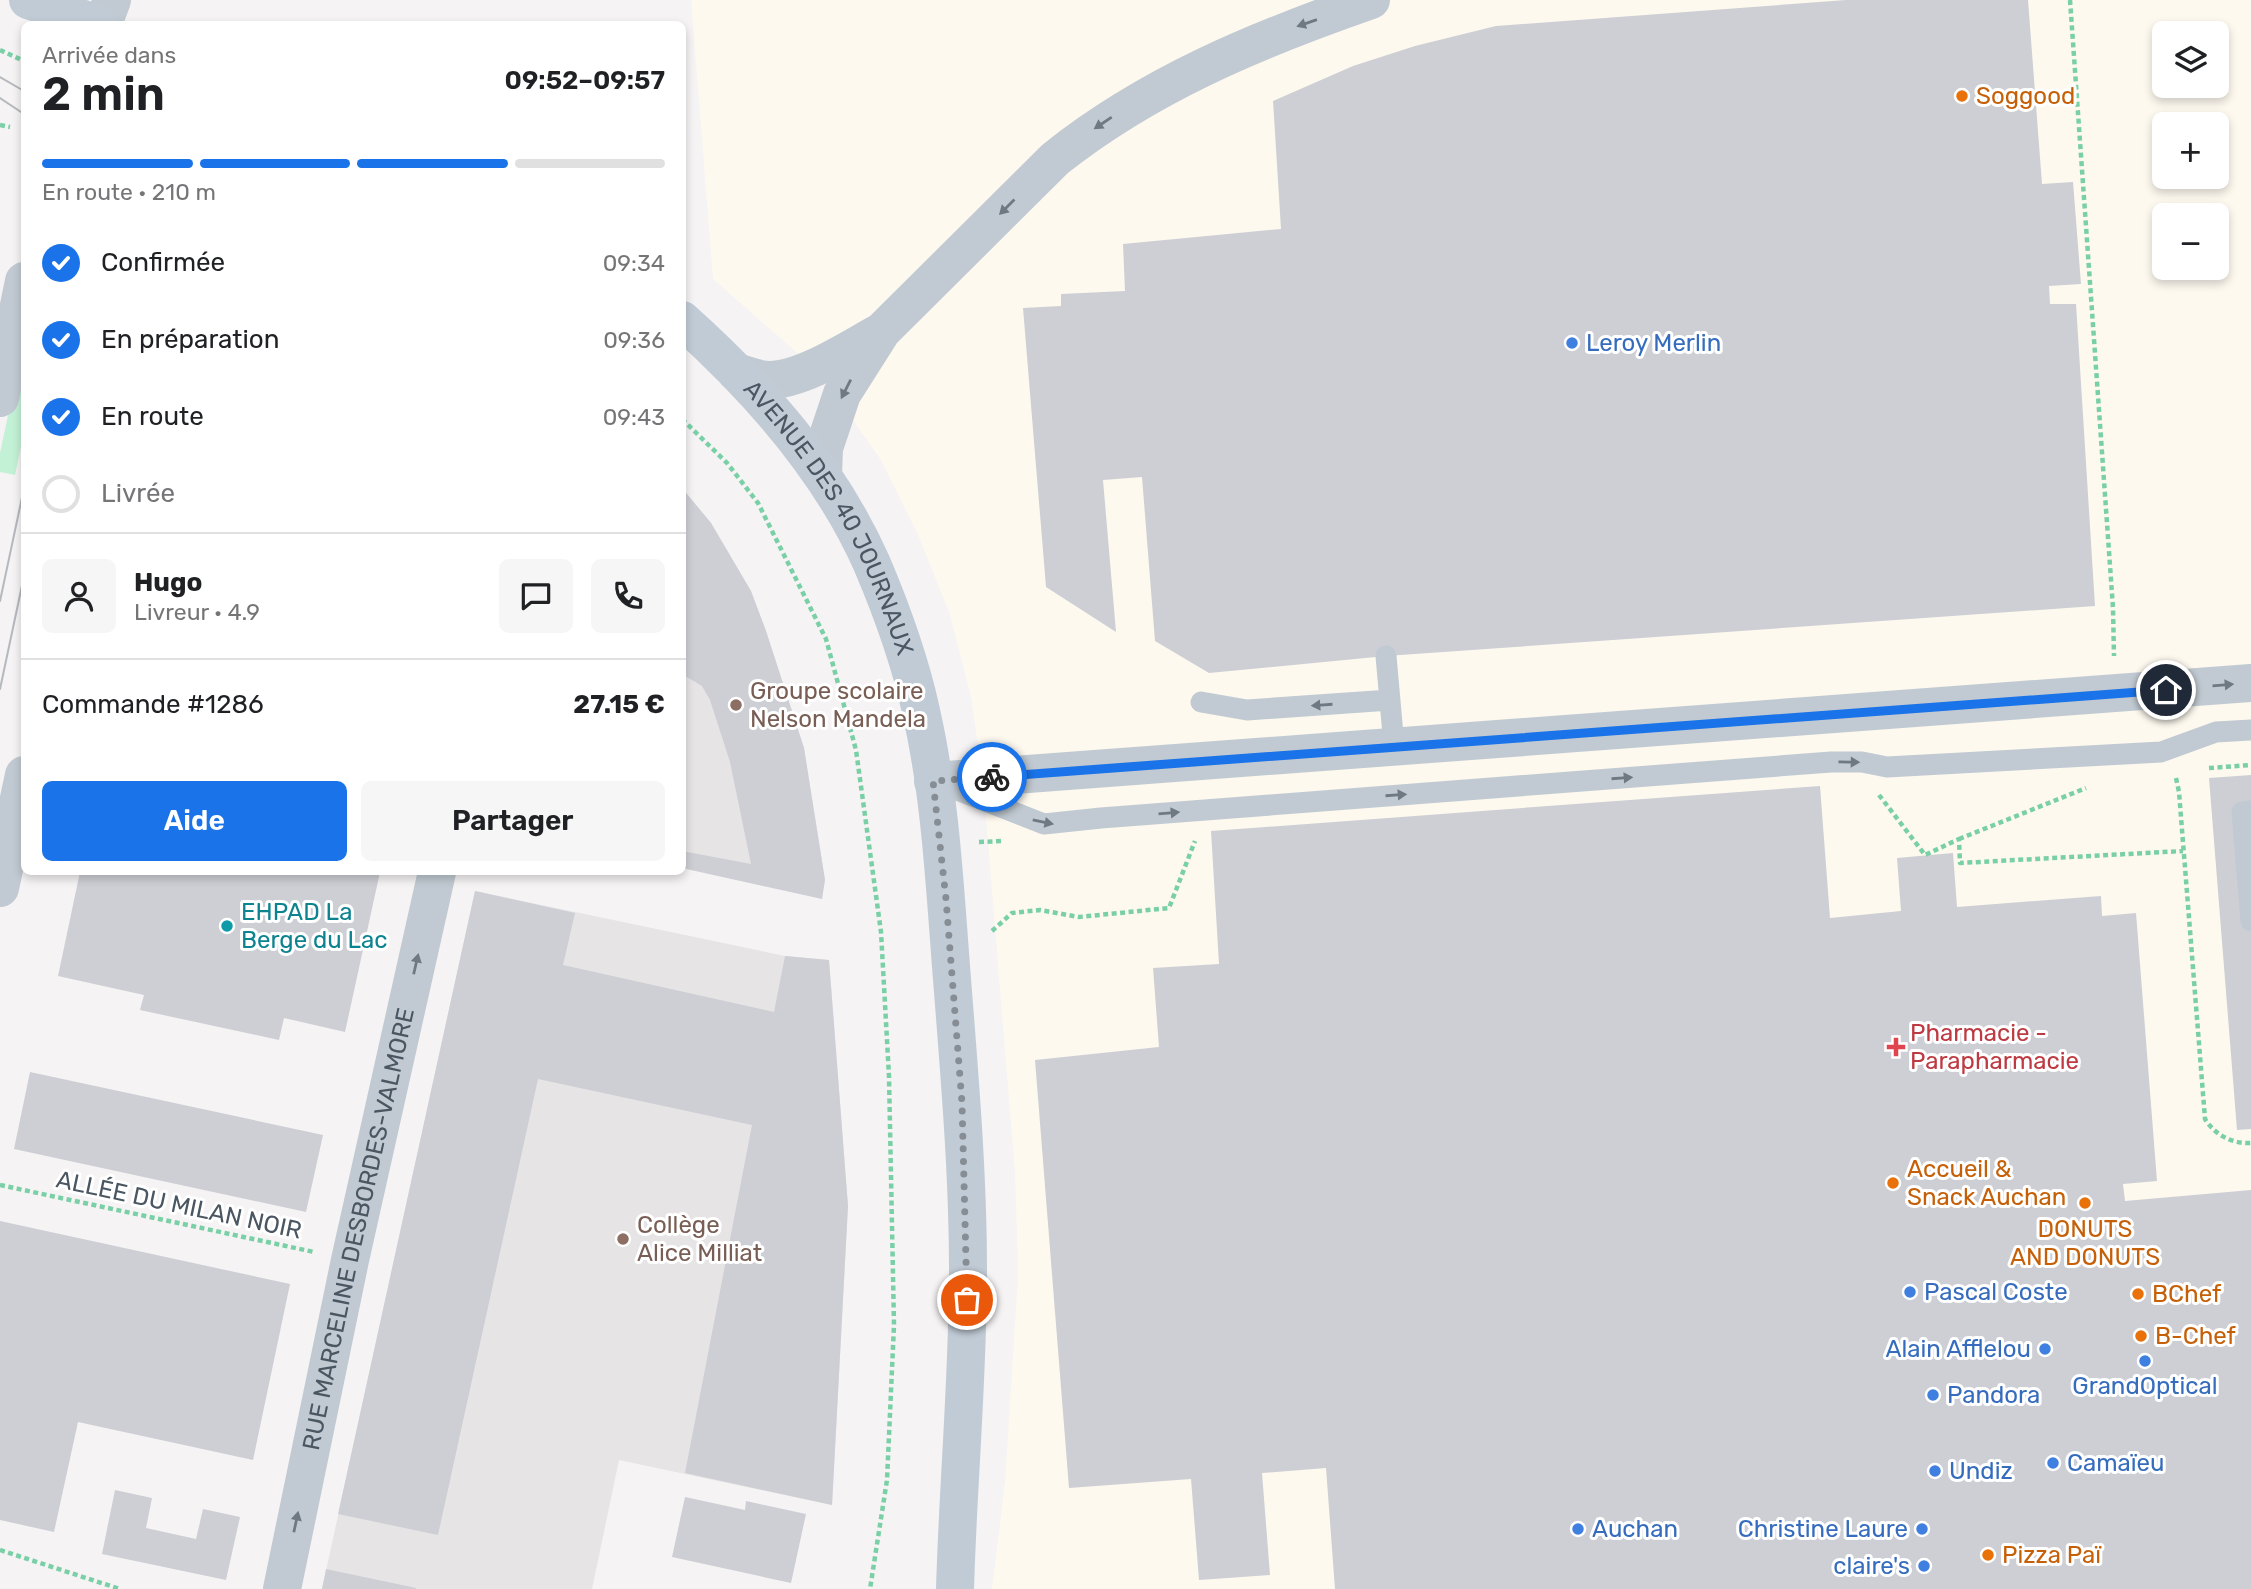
<!DOCTYPE html>
<html lang="fr">
<head>
<meta charset="utf-8">
<style>
  :root { --surface:#fff; --page:#f6f6f6; --text:#202124; --muted:#757577; --line:#e0e0e0; --accent:#1a73e8 }
  body { margin:0; font-family:Rubik,sans-serif; background:var(--page); color:var(--text); height:100vh; display:flex; flex-direction:column; font-size:26px; white-space:nowrap }
  * { box-sizing:border-box; margin:0 }
  p { font-size:23px; color:var(--muted) }
  .icon { flex:none; width:38px; height:38px; fill:none; stroke:currentColor; stroke-width:2; stroke-linecap:round; stroke-linejoin:round }
  .map { position:relative; flex:1; overflow:hidden }
  .details { position:absolute; left:21px; top:21px; width:665px; height:854px; display:flex; flex-direction:column; background:var(--surface); border-radius:10px; box-shadow:0 4px 10px #0003 }
  .details>* { flex:none }
  .tools { position:absolute; left:2152px; top:21px; display:grid; gap:14px }
  .tools a { display:grid; place-items:center; width:77px; height:77px; border-radius:10px; background:var(--surface); box-shadow:0 4px 10px #0003; font-size:35px }
  .pin { position:absolute; display:grid; place-items:center; width:60px; height:60px; color:#fff; margin:-30px; border:4px solid #fff; border-radius:50%; box-shadow:0 2px 7px #0007 }
  .courier { position:absolute; display:grid; place-items:center; width:70px; height:70px; margin:-35px; border:5px solid #1a73e8; border-radius:50%; background:#fff; color:#222; box-shadow:0 2px 9px #0007 }
  .head em { font-style:normal; font-weight:600 }
  .head div { display:flex; flex-direction:column-reverse }
  .head { display:flex; align-items:center; justify-content:space-between; height:119px; padding:0 21px }
  h1 { font-size:46px; font-weight:600; line-height:52px }
  .bar { display:grid; grid-template-columns:repeat(4,1fr); gap:10px 7px; align-content:center; height:84px; padding:0 21px }
  .bar i { height:9px; border-radius:5px; background:var(--line) }
  .bar .selected { background:var(--accent) }
  .bar p { grid-column:span 4 }
  .line { display:flex; align-items:center; gap:18px; padding:0 21px; border-top:2px solid var(--line) }
  .line div { flex:1 }
  .round { display:grid; place-items:center; flex:none; width:74px; height:74px; border-radius:10px; background:var(--page) }
  ol { padding:0 21px; list-style:none }
  li { display:flex; align-items:center; gap:21px; height:77px }
  li p { margin-inline-start:auto }
  li .icon { padding:7px; border-radius:50%; background:var(--accent); color:#fff; stroke-width:4 }
  li:last-child { color:var(--muted) }
  li i { width:38px; height:38px; border:4px solid var(--line); border-radius:50% }
  .cta { display:flex; gap:14px; margin-top:auto; padding:14px 21px }
  .cta a { flex:1; height:80px; border-radius:10px; background:var(--accent); color:#fff; font-size:28px; font-weight:600; line-height:80px; text-align:center }
  .cta a+a { background:var(--page); color:var(--text) }
  .map>svg:first-child { display:block }
</style>
</head>
<body>
<div class="map">
<svg width="2251" height="1589" viewBox="0 0 2251 1589">
  <rect width="100%" height="100%" fill="#f5f3f3"/>
  <path fill="#fdf9ef" fill-rule="evenodd" d="M691,0H2251V1589H992L1005,1481L1018,1273L1015,1172L983,782L971,697L949,612L919,537L881,460L819,372L713,279ZM2165,33H2217V86H2165ZM2165,124H2217V177H2165ZM2165,215H2217V268H2165Z"/>
  <path fill="#e6e4e5" d="M682,488L711,523L751,591L766,631L804,748L825,880L683,868Z
    M475,891L785,956L829,960L848,1206L832,1505L619,1460L592,1589H322Z"/>
  <path fill="#c3f1d5" d="M24,341V432L15,475L0,472V453Z"/>
  <path fill="#cdcfd5" d="M1846,0H2028L2042,184L2073,182L2081,284L2049,286L2050,304H2076L2095,606L1386,656L1209,673L1155,641L1142,477L1103,480L1116,632L1046,587L1023,308L1061,306V294L1125,291L1123,244L1281,229L1273,101L1353,66L1415,46L1496,26Z
    M682,488L711,523L751,591L766,631L804,748L825,880L822,899L682,868V851L751,864L730,762L710,700L702,686L682,674Z
    M2251,775V1129L2237,1130L2209,778Z
    M1820,786L1830,918L1901,911L1897,858L1953,853L1957,907L2101,896L2102,916L2136,913L2157,1181L2123,1184L2125,1201L2251,1190V1589H1335L1326,1468L1262,1473L1270,1575L1199,1580L1191,1479L1069,1488L1035,1060L1159,1047L1153,968L1219,964L1211,831Z
    M80,872H380L345,1032L284,1018L279,1040L140,1010L144,995L58,976Z
    M475,891L575,913L563,965L774,1012L785,956L829,960L848,1206L832,1505L685,1473L752,1125L538,1079L438,1535L338,1514Z
    M30,1072L323,1135L306,1212L14,1149Z
    M0,1221L290,1284L253,1460L78,1422L54,1532L0,1520Z
    M115,1490L152,1498L146,1528L196,1539L203,1509L240,1517L226,1580L102,1554Z
    M685,1497L745,1510L746,1501L806,1514L791,1583L672,1557Z
    M326,1569L416,1588V1589H322Z"/>
  <g fill="none" stroke-linecap="round" stroke-linejoin="round">
    <path stroke="#7ad0a6" stroke-width="4.5" stroke-dasharray="5 3.5" stroke-linecap="butt" d="M2070,0L2113,608L2114,656
      M0,50L24,61
      M0,125L10,127
      M682,419L727,463L758,503L826,639L856,750L881,932L889,1076L894,1325L887,1480L870,1589
      M2209,768L2251,765
      M2176,778L2179,792L2205,1119C2215,1135 2232,1144 2251,1143
      M1879,795L1925,855L1959,839L1960,863L2183,851
      M1959,839L2086,788
      M979,842L1002,841
      M992,931L1012,913L1040,910L1079,917L1169,908L1195,841
      M0,1185L314,1252
      M0,1550L120,1589"/>
    <path stroke="#c1cad2" stroke-width="21" d="M1386,656L1394,746
      M1201,702L1247,710L1390,700
      M952,788L1044,824L1101,818L1831,762H1862L1887,767L2161,752L2216,732L2251,730
      M2251,811L2242,812L2251,921"/>
    <g stroke="#c1cad2" stroke-width="38">
      <path d="M103,24L112,0"/>
      <path d="M736,372C747,375 758,380 769,380C802,380 848,350 877,334"/>
      <path d="M0,398L24,281"/>
      <path d="M823,475L824,448L842,394L882,331L1055,159C1149,84 1259,39 1371,0"/>
      <path d="M933,781L2251,683"/>
      <path d="M0,888L24,775"/>
      <path id="s1" d="M282,1589L350,1260L437,872"/>
    </g>
    <g stroke="#c1cbd6" stroke-width="38">
      <path d="M28,0L98,24"/>
      <path id="s2" d="M682,320C759,389 830,469 872,564C892,611 910,661 921,711C939,790 944,873 950,953C958,1059 968,1165 968,1271C968,1377 958,1483 955,1589"/>
    </g>
    <path stroke="#b5b8bd" stroke-width="2" d="M0,77L24,91
      M0,98L24,114
      M0,601L24,488
      M0,689L24,576"/>
  </g>
  <defs><path id="oneway-solid" d="M-6-.8H1V-3.2L6.5 0L1 3.2V.8H-6Z" transform="scale(1.75)"/></defs>
  <g fill="#6e7983">
    <use href="#oneway-solid" transform="translate(1307 23) rotate(161)"/>
    <use href="#oneway-solid" transform="translate(1103 123) rotate(146)"/>
    <use href="#oneway-solid" transform="translate(1007 207) rotate(135)"/>
    <use href="#oneway-solid" transform="translate(846 389) rotate(117)"/>
    <use href="#oneway-solid" transform="translate(2223 685) rotate(-5)"/>
    <use href="#oneway-solid" transform="translate(1322 705) rotate(176)"/>
    <use href="#oneway-solid" transform="translate(1849 762) rotate(1)"/>
    <use href="#oneway-solid" transform="translate(1622 778) rotate(-4)"/>
    <use href="#oneway-solid" transform="translate(1396 795) rotate(-4)"/>
    <use href="#oneway-solid" transform="translate(1169 813) rotate(-5)"/>
    <use href="#oneway-solid" transform="translate(1043 822) rotate(12)"/>
    <use href="#oneway-solid" transform="translate(416 964) rotate(-77)"/>
    <use href="#oneway-solid" transform="translate(296 1522) rotate(-78)"/>
  </g>
  <g fill="none" stroke-linecap="round" stroke-linejoin="round">
    <path stroke="#868d94" stroke-width="7" stroke-dasharray="0 12.6" d="M967,1300L962,1103L946,899L933,781L992,777"/>
    <path stroke="#1a73e8" stroke-width="9" d="M992,777L2166,690"/>
  </g>
  <g fill="#e8710a" stroke="#fff" stroke-width="2.5">
    <circle cx="1962" cy="96" r="7"/>
    <circle cx="1893" cy="1183" r="7"/>
    <circle cx="2085" cy="1203" r="7"/>
    <circle cx="2138" cy="1294" r="7"/>
    <circle cx="2141" cy="1336" r="7"/>
    <circle cx="1988" cy="1555" r="7"/>
  </g>
  <g fill="#3f7fe0" stroke="#fff" stroke-width="2.5">
    <circle cx="1572" cy="343" r="7"/>
    <circle cx="1910" cy="1292" r="7"/>
    <circle cx="2045" cy="1349" r="7"/>
    <circle cx="2145" cy="1361" r="7"/>
    <circle cx="1933" cy="1395" r="7"/>
    <circle cx="2053" cy="1463" r="7"/>
    <circle cx="1935" cy="1471" r="7"/>
    <circle cx="1578" cy="1529" r="7"/>
    <circle cx="1922" cy="1529" r="7"/>
    <circle cx="1924" cy="1566" r="7"/>
  </g>
  <g fill="#8d6e63" stroke="#fff" stroke-width="2.5">
    <circle cx="736" cy="705" r="7"/>
    <circle cx="623" cy="1239" r="7"/>
  </g>
  <circle fill="#0f9aa8" stroke="#fff" stroke-width="2.5" cx="227" cy="926" r="7"/>
  <path fill="#e0444e" stroke="#fff" stroke-width="2.5" d="M1892.5 1036.5h7v7h7v7h-7v7h-7v-7h-7v-7h7z"/>
  <g text-anchor="middle" stroke-width="6" stroke-linejoin="round" paint-order="stroke">
    <g font-size="24" fill="#c56008" stroke="#fff" text-anchor="start">
      <text x="1976" y="104">Soggood</text>
      <text x="1907" y="1177">Accueil &amp;<tspan x="1907" dy="28">Snack Auchan</tspan></text>
      <text x="2085" y="1237" text-anchor="middle">DONUTS<tspan x="2085" dy="28">AND DONUTS</tspan></text>
      <text x="2152" y="1302">BChef</text>
      <text x="2155" y="1344">B-Chef</text>
      <text x="2002" y="1563">Pizza Paï</text>
    </g>
    <g font-size="24" fill="#366cbe" stroke="#fff" text-anchor="start">
      <text x="1586" y="351">Leroy Merlin</text>
      <text x="1924" y="1300">Pascal Coste</text>
      <text x="2031" y="1357" text-anchor="end">Alain Afflelou</text>
      <text x="2145" y="1394" text-anchor="middle">GrandOptical</text>
      <text x="1947" y="1403">Pandora</text>
      <text x="2067" y="1471">Camaïeu</text>
      <text x="1949" y="1479">Undiz</text>
      <text x="1592" y="1537">Auchan</text>
      <text x="1908" y="1537" text-anchor="end">Christine Laure</text>
      <text x="1910" y="1574" text-anchor="end">claire's</text>
    </g>
    <g font-size="24" fill="#4a5661" stroke="#fff">
      <text dy="8" stroke="none"><textPath href="#s2" startOffset="250">AVENUE DES 40 JOURNAUX</textPath></text>
      <text transform="translate(179 1205) rotate(12)" y="8">ALLÉE DU MILAN NOIR</text>
      <text dy="8" stroke="none"><textPath href="#s1" startOffset="368">RUE MARCELINE DESBORDES-VALMORE</textPath></text>
    </g>
    <g font-size="24" fill="#785e54" stroke="#fff" text-anchor="start">
      <text x="750" y="699">Groupe scolaire<tspan x="750" dy="28">Nelson Mandela</tspan></text>
      <text x="637" y="1233">Collège<tspan x="637" dy="28">Alice Milliat</tspan></text>
    </g>
    <g font-size="24" fill="#0d838f" stroke="#fff" text-anchor="start">
      <text x="241" y="920">EHPAD La<tspan x="241" dy="28">Berge du Lac</tspan></text>
    </g>
    <g font-size="24" fill="#be3a42" stroke="#fff" text-anchor="start">
      <text x="1910" y="1041">Pharmacie -<tspan x="1910" dy="28">Parapharmacie</tspan></text>
    </g>
  </g>
</svg>
<div class="tools">
<a><svg class="icon" aria-label="layers" viewBox="0 0 24 24"><path d="M12 4l9 5-9 5-9-5zM3 14l9 5 9-5"/></svg></a>
<a>+</a>
<a>−</a>
</div>
<div class="pin" style="left:967px;top:1300px;background:#ea580c"><svg class="icon" aria-label="bag" viewBox="0 0 24 24"><path d="M5 8h14l-1 12H6zM9 8a3 3 0 0 1 6 0"/></svg></div>
<div class="pin" style="left:2166px;top:690px;background:#1f2937"><svg class="icon" aria-label="home" viewBox="0 0 24 24"><path d="M3 11l9-7 9 7M6 9v11h12V9"/></svg></div>
<div class="courier" style="left:992px;top:777px"><svg class="icon" aria-label="bike" viewBox="0 0 24 24"><circle cx="6" cy="16" r="4"/><circle cx="18" cy="16" r="4"/><path d="M6 16l4-8h5l3 8M10 8l3 8H6M13 5h3"/></svg></div>
<section class="details">
<div class="head"><div><h1>2 min</h1><p>Arrivée dans</p></div><em>09:52–09:57</em></div>
<div class="bar"><i class="selected"></i><i class="selected"></i><i class="selected"></i><i></i><p>En route · 210 m</p></div>
<ol>
<li><svg class="icon" aria-label="check" viewBox="0 0 24 24"><path d="M5 12l5 5 9-10"/></svg>Confirmée<p>09:34</p></li>
<li><svg class="icon" aria-label="check" viewBox="0 0 24 24"><path d="M5 12l5 5 9-10"/></svg>En préparation<p>09:36</p></li>
<li><svg class="icon" aria-label="check" viewBox="0 0 24 24"><path d="M5 12l5 5 9-10"/></svg>En route<p>09:43</p></li>
<li><i></i>Livrée</li>
</ol>
<div class="line" style="height:126px"><a class="round"><svg class="icon" aria-label="person" viewBox="0 0 24 24"><circle cx="12" cy="8" r="4"/><path d="M4 21q1-7 8-7t8 7"/></svg></a><div><b>Hugo</b><p>Livreur · 4.9</p></div><a class="round"><svg class="icon" aria-label="chat" viewBox="0 0 24 24"><path d="M4 5h16v11H9l-5 4z"/></svg></a><a class="round"><svg class="icon" aria-label="phone" viewBox="0 0 24 24"><path d="M5 4h4l2 5-3 2q2 4 5 5l2-3 5 2v4C11 20 4 13 5 4z"/></svg></a></div>
<div class="line" style="height:91px"><div>Commande #1286</div><b>27.15 €</b></div>
<div class="cta"><a>Aide</a><a>Partager</a></div>
</section>
</div>
</body>
</html>
